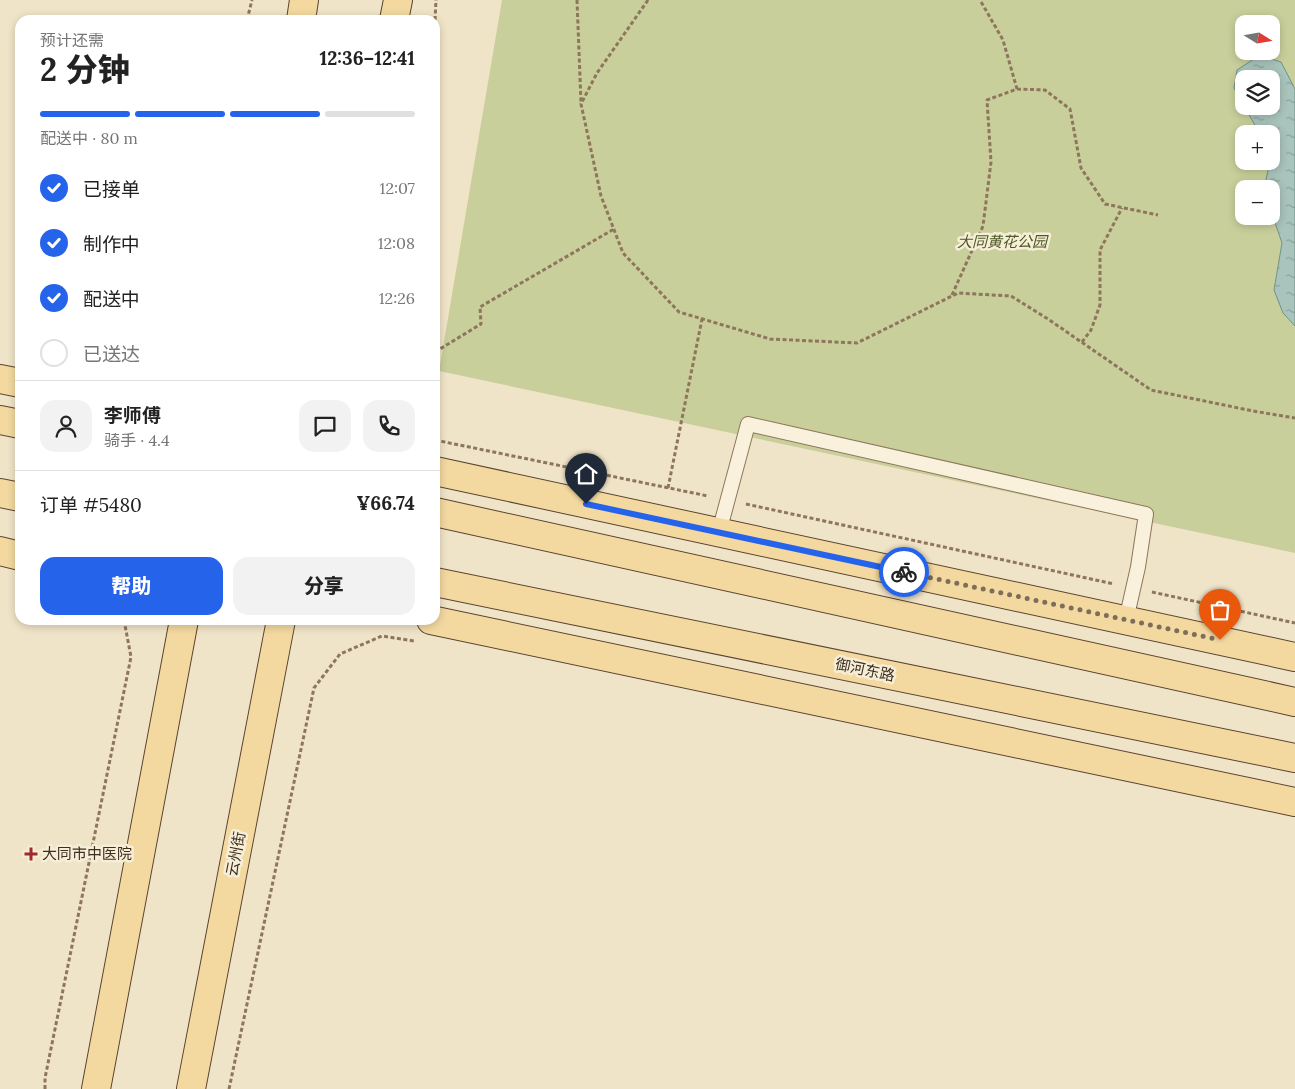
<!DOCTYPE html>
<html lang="zh">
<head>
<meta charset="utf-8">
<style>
  :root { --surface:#fff; --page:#f2f2f2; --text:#222; --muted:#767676; --line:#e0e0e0; --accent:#2563eb }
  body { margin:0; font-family:Lora,"Noto Sans SC",serif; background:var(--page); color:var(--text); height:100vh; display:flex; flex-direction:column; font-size:19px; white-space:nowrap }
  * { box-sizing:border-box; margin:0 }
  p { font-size:16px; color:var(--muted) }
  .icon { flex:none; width:28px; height:28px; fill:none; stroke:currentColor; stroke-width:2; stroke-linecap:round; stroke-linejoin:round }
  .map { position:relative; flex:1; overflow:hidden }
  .sheet { position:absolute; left:15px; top:15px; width:425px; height:610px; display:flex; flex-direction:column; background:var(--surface); border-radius:15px; box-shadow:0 2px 8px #0003 }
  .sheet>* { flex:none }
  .needle { width:32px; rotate:101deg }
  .tools { position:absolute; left:1235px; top:15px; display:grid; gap:10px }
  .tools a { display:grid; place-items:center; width:45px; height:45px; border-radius:10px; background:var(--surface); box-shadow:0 2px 8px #0003; font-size:25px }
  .pin { position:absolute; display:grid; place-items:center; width:42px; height:42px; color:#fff; margin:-51px -21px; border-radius:50% 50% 50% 0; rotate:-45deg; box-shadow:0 0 5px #0007 }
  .pin .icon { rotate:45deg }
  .courier { position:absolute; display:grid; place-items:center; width:50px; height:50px; margin:-25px; border:4px solid #2563eb; border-radius:50%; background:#fff; color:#222; box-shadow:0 1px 6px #0007 }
  .headline em { font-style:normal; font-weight:800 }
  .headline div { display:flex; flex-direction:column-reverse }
  .headline { display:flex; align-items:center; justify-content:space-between; height:85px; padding:0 25px }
  h1 { font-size:32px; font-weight:800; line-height:38px }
  .bar { display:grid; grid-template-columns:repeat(4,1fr); gap:8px 5px; align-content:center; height:60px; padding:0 25px }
  .bar i { height:6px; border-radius:4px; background:var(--line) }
  .bar .on { background:var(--accent) }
  .bar p { grid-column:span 4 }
  .line { display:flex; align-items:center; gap:12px; padding:0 25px; border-top:1px solid var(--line) }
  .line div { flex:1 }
  .round { display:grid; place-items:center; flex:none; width:52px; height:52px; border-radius:15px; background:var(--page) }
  ol { padding:0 25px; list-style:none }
  li { display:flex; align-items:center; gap:15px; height:55px }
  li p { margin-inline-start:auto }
  li .icon { padding:5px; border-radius:50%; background:var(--accent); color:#fff; stroke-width:4 }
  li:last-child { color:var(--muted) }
  li i { width:28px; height:28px; border:2px solid var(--line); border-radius:50% }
  .primary-button { display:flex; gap:10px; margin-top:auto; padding:10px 25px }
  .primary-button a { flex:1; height:58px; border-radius:15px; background:var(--accent); color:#fff; font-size:20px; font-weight:800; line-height:58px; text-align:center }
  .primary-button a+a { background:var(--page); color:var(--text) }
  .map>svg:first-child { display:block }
</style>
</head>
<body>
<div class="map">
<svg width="1295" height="1089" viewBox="0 0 1295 1089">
  <defs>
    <pattern id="water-ripples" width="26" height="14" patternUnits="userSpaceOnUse" patternTransform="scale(1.25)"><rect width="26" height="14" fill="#a9c4bc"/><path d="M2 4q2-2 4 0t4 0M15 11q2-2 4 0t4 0" fill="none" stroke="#8ba098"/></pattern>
  </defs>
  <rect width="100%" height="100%" fill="#f0e4c8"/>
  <path fill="#c9cf9b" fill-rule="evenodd" d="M502,0H1295V553L439,371ZM1244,24H1271V51H1244ZM1244,79H1271V106H1244ZM1244,134H1271V161H1244ZM1244,189H1271V216H1244Z"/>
  <path fill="url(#water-ripples)" stroke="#6f938a" d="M1260,55L1281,62L1295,89V326L1283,313L1274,290L1282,243L1271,211V189H1264L1270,161H1271V134H1260L1244,106H1271V79H1244V106L1234,88L1237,70Z"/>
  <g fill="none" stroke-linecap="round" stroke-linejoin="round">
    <defs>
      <path id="service" d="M719,532L748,424L1146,514L1138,567L1126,620"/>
      <path id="primary" d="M301,20L304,0
        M394,20L398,0
        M0,379L20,383
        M0,420L20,424
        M435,471L1295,657
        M0,493L20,497
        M435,512L1295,702
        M0,551L20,556
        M435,582L1295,758
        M431,620L1295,802
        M96,1089L184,620
        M191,1089L281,620"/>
    </defs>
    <use href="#service" stroke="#8d765c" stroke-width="16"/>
    <use href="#primary" stroke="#5b4430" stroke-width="30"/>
    <path stroke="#8d765c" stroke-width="3" stroke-dasharray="4 2.5" stroke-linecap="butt" d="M577,0L581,103
      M648,0L597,73L581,104L601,196L623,253L679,312L770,339L857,343L958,293L1011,296L1048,319L1151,390L1253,411L1295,418
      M247,20L252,0
      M435,20L436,0
      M1017,89L1045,90L1070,109L1081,168L1105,204L1158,215
      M952,295L983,226L991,162L987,100L1017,89L1003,40L980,0
      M1082,342L1091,330L1100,305V250L1122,208
      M435,352L481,324L480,307L614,229
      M435,440L708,496
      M668,488L702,319
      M746,504L1114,584
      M1152,592L1295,623
      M45,1089V1078L131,657L124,620
      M229,1089L314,688L340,654L382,636L414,641"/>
    <use href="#service" stroke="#faf1dc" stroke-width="14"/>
    <use href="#primary" stroke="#f3d9a0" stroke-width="28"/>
  </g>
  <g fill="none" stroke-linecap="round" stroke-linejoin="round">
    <path stroke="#7c6e5b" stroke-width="5" stroke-dasharray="0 9" d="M904,572L1220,640"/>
    <path stroke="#2563eb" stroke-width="6" d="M586,504L904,572"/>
  </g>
  <path fill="#9e2a2b" stroke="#f7eed8" stroke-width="2" d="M28.5 846.5h5v5h5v5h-5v5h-5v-5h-5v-5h5z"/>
  <g text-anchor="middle" stroke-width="5" stroke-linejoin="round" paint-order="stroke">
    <g font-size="15" font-style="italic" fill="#4d5a26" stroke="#f7eed8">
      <text x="1002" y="247">大同黄花公园</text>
    </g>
    <g font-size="15" fill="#3d2e20" stroke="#f7eed8">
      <text transform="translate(865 670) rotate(12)" y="5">御河东路</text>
      <text transform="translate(236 854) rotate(-79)" y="5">云州街</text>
    </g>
    <g font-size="15" fill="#3d2e20" stroke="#f7eed8" text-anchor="start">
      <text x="42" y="859">大同市中医院</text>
    </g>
  </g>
</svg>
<div class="tools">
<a><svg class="needle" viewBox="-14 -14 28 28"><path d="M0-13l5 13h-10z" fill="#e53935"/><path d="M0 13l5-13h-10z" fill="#767676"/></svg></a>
<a><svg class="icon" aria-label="layers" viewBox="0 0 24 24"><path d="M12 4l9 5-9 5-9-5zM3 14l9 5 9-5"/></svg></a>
<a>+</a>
<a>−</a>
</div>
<div class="pin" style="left:1220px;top:640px;background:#ea580c"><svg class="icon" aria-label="bag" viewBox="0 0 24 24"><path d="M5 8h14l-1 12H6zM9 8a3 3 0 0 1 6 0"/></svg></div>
<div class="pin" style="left:586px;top:504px;background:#1f2937"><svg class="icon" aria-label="home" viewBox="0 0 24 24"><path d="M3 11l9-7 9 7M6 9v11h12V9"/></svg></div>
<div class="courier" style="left:904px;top:572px"><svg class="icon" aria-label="bike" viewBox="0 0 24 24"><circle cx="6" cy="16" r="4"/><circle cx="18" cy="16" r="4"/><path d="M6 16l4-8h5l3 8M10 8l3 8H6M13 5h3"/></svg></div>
<section class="sheet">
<div class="headline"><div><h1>2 分钟</h1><p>预计还需</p></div><em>12:36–12:41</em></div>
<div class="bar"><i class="on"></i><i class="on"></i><i class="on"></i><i></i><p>配送中 · 80 m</p></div>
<ol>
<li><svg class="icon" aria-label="check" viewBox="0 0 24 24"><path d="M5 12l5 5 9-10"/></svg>已接单<p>12:07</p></li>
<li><svg class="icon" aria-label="check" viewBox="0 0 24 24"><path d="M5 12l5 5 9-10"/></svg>制作中<p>12:08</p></li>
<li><svg class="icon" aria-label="check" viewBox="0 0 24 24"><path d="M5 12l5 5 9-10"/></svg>配送中<p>12:26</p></li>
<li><i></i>已送达</li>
</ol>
<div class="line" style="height:90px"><a class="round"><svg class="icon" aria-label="person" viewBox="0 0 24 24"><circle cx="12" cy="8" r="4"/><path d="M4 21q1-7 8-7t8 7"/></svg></a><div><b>李师傅</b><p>骑手 · 4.4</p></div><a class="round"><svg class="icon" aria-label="chat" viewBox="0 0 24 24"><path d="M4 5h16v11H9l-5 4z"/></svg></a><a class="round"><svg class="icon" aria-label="phone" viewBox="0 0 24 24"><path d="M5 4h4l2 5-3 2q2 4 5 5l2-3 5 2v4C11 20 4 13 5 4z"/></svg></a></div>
<div class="line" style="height:65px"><div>订单 #5480</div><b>¥66.74</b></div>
<div class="primary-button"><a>帮助</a><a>分享</a></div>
</section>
</div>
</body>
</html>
